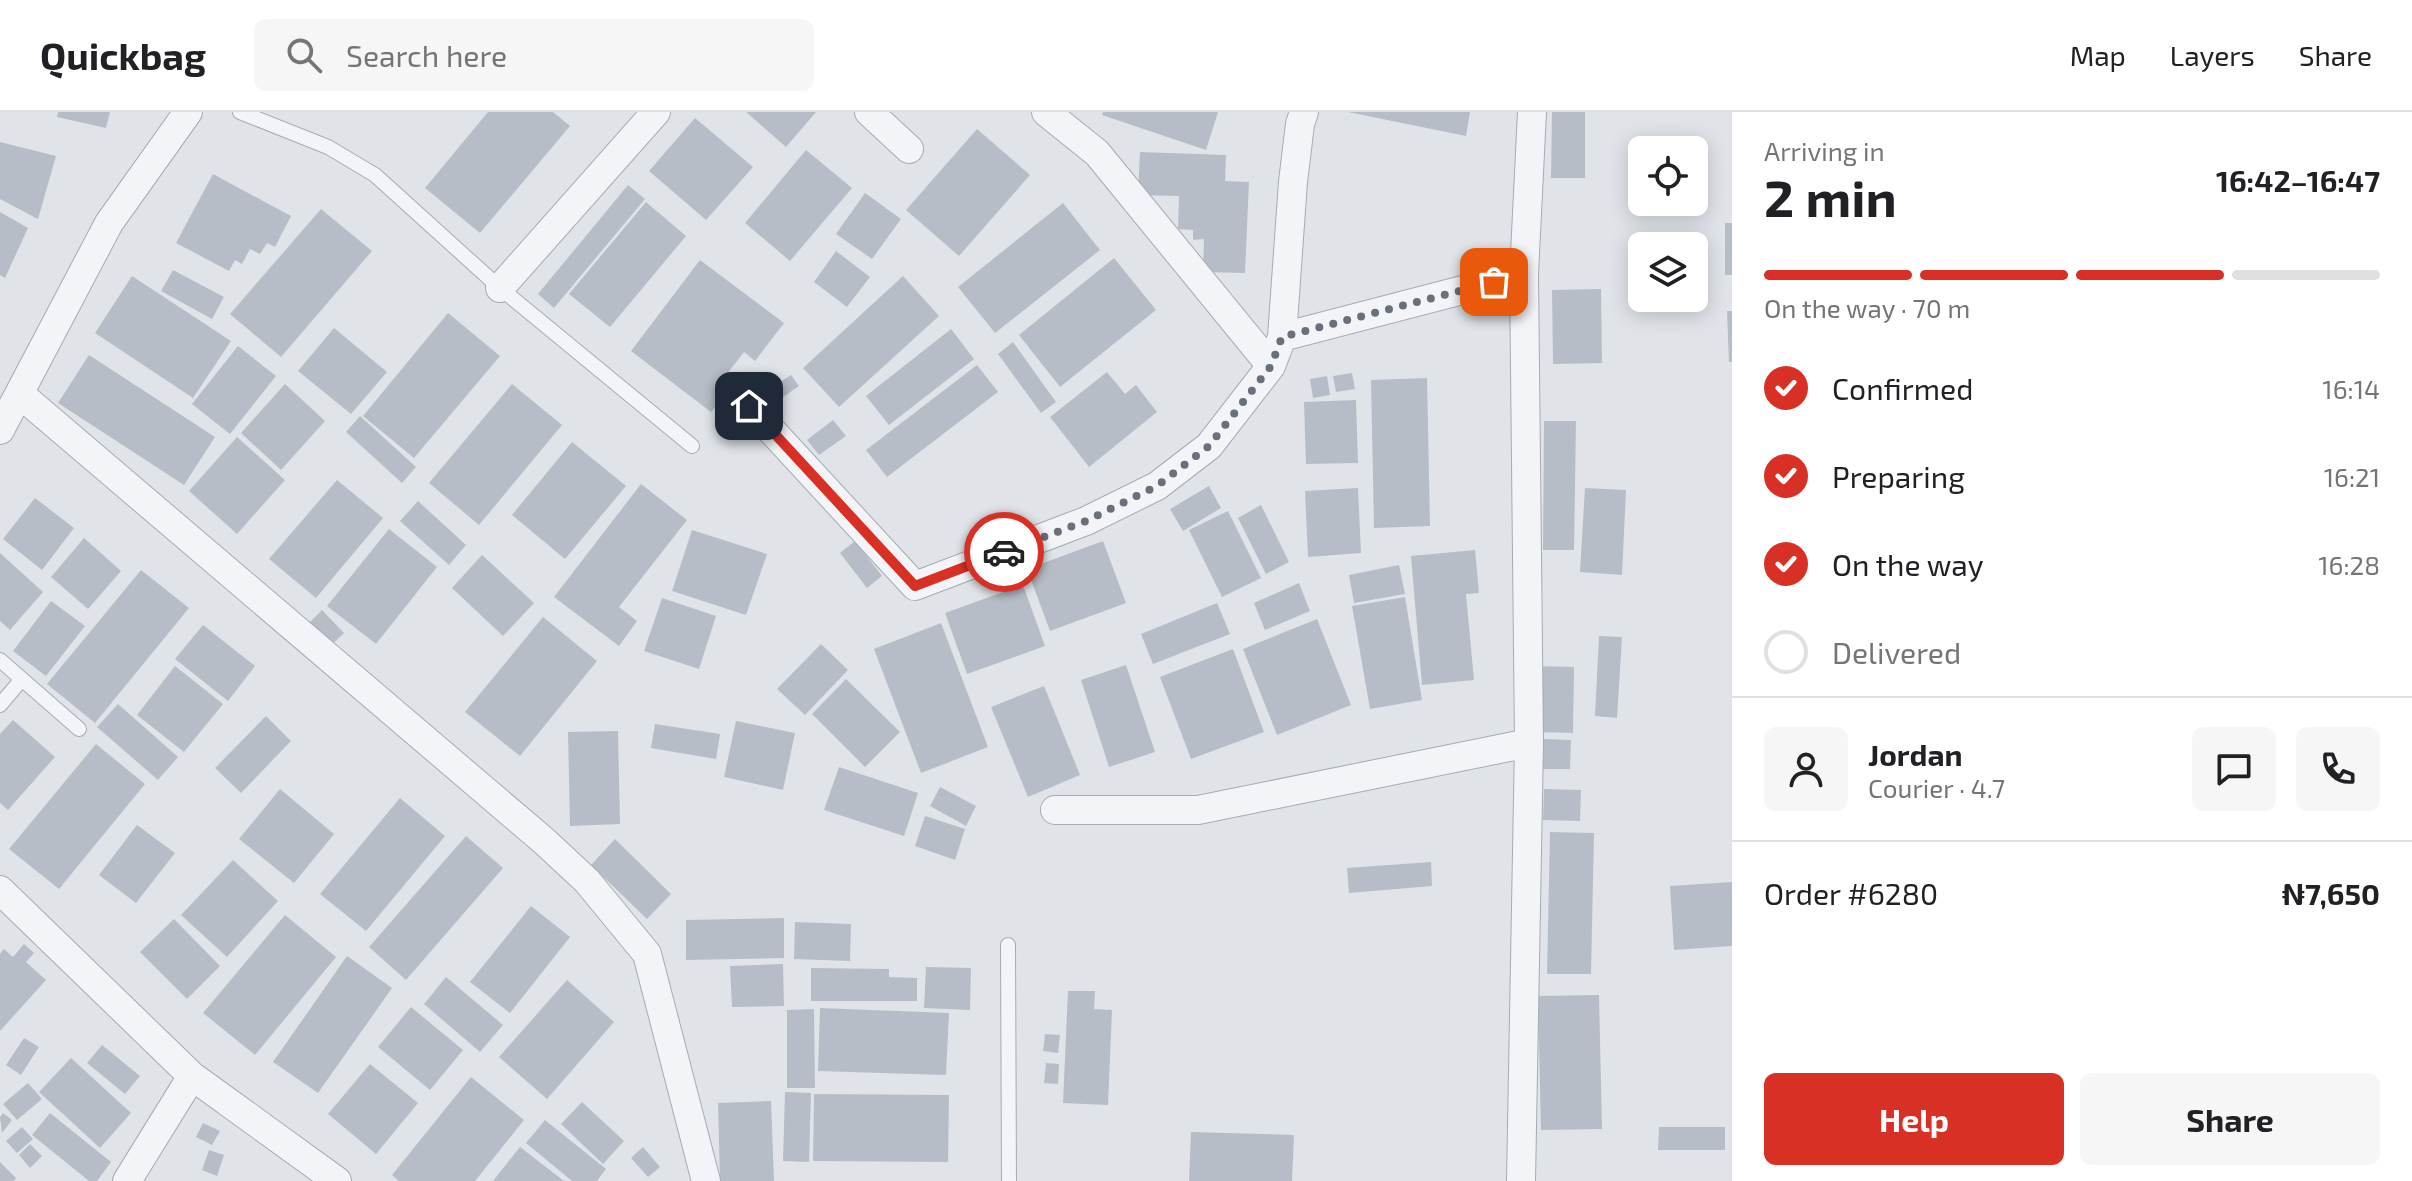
<!DOCTYPE html>
<html lang="en">
<head>
<meta charset="utf-8">
<style>
  :root { --surface:#fff; --page:#f6f6f6; --text:#202124; --muted:#757577; --line:#e0e0e0; --accent:#d93025 }
  body { margin:0; font-family:"Exo 2",sans-serif; background:var(--page); color:var(--text); height:100vh; display:flex; flex-direction:column; font-size:30px; white-space:nowrap }
  * { box-sizing:border-box; margin:0 }
  p { font-size:26px; color:var(--muted) }
  .icon { flex:none; width:44px; height:44px; fill:none; stroke:currentColor; stroke-width:2; stroke-linecap:round; stroke-linejoin:round }
  .map { position:relative; flex:1; overflow:hidden }
  .panel { display:flex; flex-direction:column; background:var(--surface); width:680px }
  .panel>* { flex:none }
  .fabs { position:absolute; left:1628px; top:24px; display:grid; gap:16px }
  .fabs a { display:grid; place-items:center; width:80px; height:80px; border-radius:12px; background:var(--surface); box-shadow:0 4px 20px #0003; font-size:40px }
  .pin { position:absolute; display:grid; place-items:center; width:68px; height:68px; color:#fff; margin:-34px; border-radius:16px; box-shadow:0 4px 12px #0006 }
  .courier { position:absolute; display:grid; place-items:center; width:80px; height:80px; margin:-40px; border:6px solid #d93025; border-radius:50%; background:#fff; color:#222; box-shadow:0 2px 10px #0007 }
  .head em { font-style:normal; font-weight:700 }
  .head div { display:flex; flex-direction:column-reverse }
  .head { display:flex; align-items:center; justify-content:space-between; height:136px; padding:0 32px }
  h1 { font-size:52px; font-weight:700; line-height:60px }
  .bar { display:grid; grid-template-columns:repeat(4,1fr); gap:12px 8px; align-content:center; height:96px; padding:0 32px }
  .bar i { height:10px; border-radius:6px; background:var(--line) }
  .bar .active { background:var(--accent) }
  .bar p { grid-column:span 4 }
  .line { display:flex; align-items:center; gap:20px; padding:0 32px; border-top:2px solid var(--line) }
  .line div { flex:1 }
  .round { display:grid; place-items:center; flex:none; width:84px; height:84px; border-radius:12px; background:var(--page) }
  ol { padding:0 32px; list-style:none }
  li { display:flex; align-items:center; gap:24px; height:88px }
  li p { margin-inline-start:auto }
  li .icon { padding:8px; border-radius:50%; background:var(--accent); color:#fff; stroke-width:4 }
  li:last-child { color:var(--muted) }
  li i { width:44px; height:44px; border:4px solid var(--line); border-radius:50% }
  .primary-button { display:flex; gap:16px; margin-top:auto; padding:16px 32px }
  .primary-button a { flex:1; height:92px; border-radius:12px; background:var(--accent); color:#fff; font-size:32px; font-weight:700; line-height:92px; text-align:center }
  .primary-button a+a { background:var(--page); color:var(--text) }
  header { display:flex; align-items:center; gap:48px; box-sizing:border-box; height:112px; padding:0 40px; background:var(--surface); border-bottom:2px solid var(--line) }
  header strong { font-size:38px }
  nav { display:flex; gap:44px; margin-inline-start:auto; font-size:28px }
  .search { width:560px; height:72px; background:var(--page); display:flex; align-items:center; gap:20px; box-sizing:border-box; padding:0 28px; border-radius:12px; color:var(--muted); font-size:30px }
  main { display:flex; flex:1; min-height:0 }
  .map>svg:first-child { display:block }
</style>
</head>
<body>
<header>
<strong>Quickbag</strong>
<div class="search"><svg class="icon" aria-label="search" viewBox="0 0 24 24"><circle cx="10" cy="10" r="6"/><path d="M15 15l6 6"/></svg>Search here</div>
<nav><a>Map</a><a>Layers</a><a>Share</a></nav>
</header>
<main>
<div class="map">
<svg width="1732" height="1069" viewBox="0 0 1732 1069">
  <rect width="100%" height="100%" fill="#e0e4e9"/>
  <path fill="#b7bdc6" d="M58,0H110L106,16L57,5Z
    M488,0H553L570,14L480,121L425,76Z
    M746,0H816L786,35Z
    M1103,0H1218L1206,38L1102,3Z
    M1348,0H1470L1466,24Z
    M1552,0H1585V66H1551Z
    M695,6L753,55L706,108L649,59Z
    M977,17L1030,63L959,144L906,98Z
    M0,30L56,44L38,107L0,87Z
    M806,38L852,76L790,149L745,111Z
    M1140,40L1226,43L1225,69L1249,70L1245,161L1203,160L1204,127L1193,128V118L1178,117L1179,84L1138,83Z
    M213,62L291,104L275,135L267,131L260,142L250,137L242,152L235,148L229,159L176,131Z
    M628,73L645,87L554,196L538,182Z
    M865,81L901,107L872,147L836,122Z
    M646,90L686,124L610,215L569,182Z
    M1063,91L1100,138L995,221L958,175Z
    M321,97L372,139L281,245L230,202Z
    M0,100L28,116L5,166L0,163Z
    M1725,111H1732V163H1725Z
    M836,139L870,165L847,195L814,170Z
    M1114,146L1156,198L1060,275L1019,223Z
    M700,148L784,211L755,249L744,240L722,268L730,275L711,300L631,239Z
    M173,158L224,185L212,207L161,179Z
    M132,164L231,229L193,286L95,221Z
    M903,164L939,204L839,295L803,256Z
    M1601,177L1602,251L1553,252L1552,178Z
    M1727,199H1732V250H1729Z
    M448,201L500,244L414,346L363,304Z
    M334,216L387,260L351,302L298,259Z
    M951,217L974,247L889,313L866,284Z
    M1013,230L1056,290L1041,301L998,242Z
    M238,234L276,264L230,322L192,292Z
    M89,243L215,325L184,373L58,291Z
    M977,253L998,280L887,365L866,338Z
    M1107,260L1125,282L1136,273L1157,300L1089,355L1050,305Z
    M1352,261L1355,277L1336,280L1333,264Z
    M791,263L799,274L779,288L771,276Z
    M1327,264L1330,283L1313,286L1310,267Z
    M1427,266L1430,414L1374,416L1371,268Z
    M285,272L325,309L281,358L241,321Z
    M512,272L562,313L479,413L429,371Z
    M1356,288L1358,351L1306,352L1304,290Z
    M360,304L416,355L402,371L346,320Z
    M833,308L846,324L819,343L807,328Z
    M1544,309H1576L1574,438H1543Z
    M237,325L285,368L237,422L189,379Z
    M572,330L626,374L565,447L512,403Z
    M337,368L383,406L316,486L269,447Z
    M641,372L687,408L619,495L637,509L619,534L554,485Z
    M1209,374L1221,396L1183,419L1170,397Z
    M1358,376L1361,441L1308,445L1305,379Z
    M1585,376L1626,378L1622,463L1580,460Z
    M35,386L74,416L42,458L3,427Z
    M418,389L466,433L449,453L400,409Z
    M1261,393L1289,450L1266,462L1238,406Z
    M1228,399L1261,466L1222,485L1189,418Z
    M389,417L437,455L376,532L327,494Z
    M692,418L767,442L746,503L672,479Z
    M84,426L121,459L88,497L51,465Z
    M855,429L882,464L867,476L840,441Z
    M1103,429L1126,491L1050,519L1027,457Z
    M1475,438L1479,481L1466,482L1474,568L1422,573L1411,444Z
    M0,441L43,480L10,518L0,509Z
    M482,443L534,491L503,524L452,476Z
    M1399,453L1405,482L1354,491L1349,463Z
    M141,458L189,496L95,611L47,572Z
    M1299,471L1310,499L1265,518L1254,491Z
    M1023,473L1045,534L967,562L945,501Z
    M1405,485L1422,588L1370,597L1352,494Z
    M662,486L716,504L699,557L644,539Z
    M51,489L85,514L46,564L13,539Z
    M1217,491L1230,522L1153,552L1141,522Z
    M322,498L344,521L329,535L308,512Z
    M543,505L597,549L520,644L465,600Z
    M1317,507L1351,593L1277,623L1243,537Z
    M941,511L988,635L921,661L874,537Z
    M203,513L255,554L228,589L175,547Z
    M1599,524L1622,525L1617,606L1595,604Z
    M821,532L848,558L805,603L777,577Z
    M1233,537L1264,620L1191,647L1160,565Z
    M1126,553L1155,640L1109,655L1081,568Z
    M175,554L223,592L184,640L137,603Z
    M1536,554L1574,555L1573,621L1535,620Z
    M846,567L900,620L865,655L812,602Z
    M1044,574L1080,663L1028,685L991,595Z
    M118,592L178,645L158,668L97,615Z
    M266,604L291,629L241,681L215,656Z
    M13,608L55,645L8,698L0,691V622Z
    M736,609L795,621L783,678L724,665Z
    M655,612L720,622L716,647L651,636Z
    M618,619L620,712L570,714L568,620Z
    M1544,627L1571,628L1570,657H1543Z
    M96,632L145,672L59,777L9,737Z
    M839,655L918,681L904,724L824,698Z
    M940,675L976,694L966,714L930,694Z
    M280,677L334,722L294,771L239,727Z
    M1544,677L1581,678L1580,709L1543,708Z
    M400,686L445,724L366,819L320,782Z
    M925,704L965,717L955,748L915,734Z
    M137,713L175,741L136,791L99,763Z
    M1550,720L1594,721L1591,862H1547Z
    M466,724L503,756L406,868L369,835Z
    M615,727L671,782L647,807L591,753Z
    M233,748L278,789L227,845L181,803Z
    M1431,750L1432,774L1349,781L1347,756Z
    M1732,770V834L1674,838L1670,774Z
    M531,794L570,825L510,901L470,870Z
    M285,803L336,845L255,943L203,901Z
    M784,806V846L686,848V808Z
    M174,807L220,854L187,887L140,840Z
    M795,810L851,812L850,849L794,847Z
    M24,832L34,841L26,850L46,868L0,919V842L4,837L13,845Z
    M347,844L392,876L318,981L273,950Z
    M783,852L784,894L732,895L730,854Z
    M926,855L971,856L970,898L924,896Z
    M811,856L889,857V865L917,866V889H811Z
    M446,865L503,913L480,940L424,892Z
    M567,868L614,910L547,987L499,945Z
    M1068,879H1095L1094,897L1112,898L1108,993L1063,991Z
    M1599,883L1602,1017L1541,1018L1538,884Z
    M411,895L463,938L430,978L378,935Z
    M820,896L949,901L946,963L818,959Z
    M814,897L815,976H787V898Z
    M1045,922L1060,923L1058,941L1043,939Z
    M24,926L39,935L21,963L6,953Z
    M102,933L140,964L125,982L87,951Z
    M71,946L131,1001L100,1036L39,980Z
    M1046,951L1059,952L1058,972L1044,971Z
    M370,952L418,991L376,1042L328,1002Z
    M471,965L524,1008L475,1069H399L392,1063Z
    M28,971L42,987L17,1008L3,992Z
    M785,980L811,981L809,1050L783,1049Z
    M814,982L949,983L948,1050L813,1049Z
    M771,989L774,1069H720L718,991Z
    M582,990L624,1029L603,1052L561,1012Z
    M3,1001L12,1008L2,1021L0,1005Z
    M50,1001L111,1050L97,1069H89L32,1023Z
    M545,1008L606,1057L597,1069H572L526,1031Z
    M203,1011L220,1019L212,1033L196,1025Z
    M22,1015L33,1027L17,1041L6,1029Z
    M1659,1015H1725V1038H1658Z
    M1191,1020L1294,1023L1292,1069H1189Z
    M30,1032L42,1044L30,1056L19,1043Z
    M520,1035L564,1069H493Z
    M643,1035L660,1055L648,1065L631,1046Z
    M209,1038L224,1043L217,1064L202,1058Z
    M0,1050L16,1066L14,1069H0Z"/>
  <g fill="none" stroke-linecap="round" stroke-linejoin="round">
    <defs>
      <path id="lane" d="M240,0L328,35L375,63L500,176L692,334
        M0,548L79,617
        M0,593L22,567
        M1008,833L1009,1069"/>
      <path id="street" d="M869,0L909,37
        M1046,0L1097,41L1271,254
        M500,176L656,0
        M1282,225L1293,70L1300,12L1304,0
        M21,283L544,729L587,769L647,842L706,1069
        M749,294L915,474L1086,409L1157,374L1209,334L1271,254L1282,225L1524,162
        M0,318L109,111L188,0
        M1055,698H1198L1529,631
        M0,778L192,964L337,1069
        M127,1069L192,964
        M1521,1069L1529,631L1524,162L1532,0"/>
    </defs>
    <use href="#lane" stroke="#a5abb3" stroke-width="16"/>
    <use href="#street" stroke="#a5abb3" stroke-width="30"/>
    <use href="#lane" stroke="#f2f4f7" stroke-width="14"/>
    <use href="#street" stroke="#f2f4f7" stroke-width="28"/>
  </g>
  <g fill="none" stroke-linecap="round" stroke-linejoin="round">
    <path stroke="#68717b" stroke-width="8" stroke-dasharray="0 14.4" d="M1004,440L1086,409L1157,374L1209,334L1271,254L1282,225L1494,170"/>
    <path stroke="#d93025" stroke-width="10" d="M749,294L915,474L1004,440"/>
  </g>
</svg>
<div class="fabs">
<a><svg class="icon" aria-label="locate" viewBox="0 0 24 24"><circle cx="12" cy="12" r="6"/><path d="M12 2v4M12 18v4M2 12h4M18 12h4"/></svg></a>
<a><svg class="icon" aria-label="layers" viewBox="0 0 24 24"><path d="M12 4l9 5-9 5-9-5zM3 14l9 5 9-5"/></svg></a>
</div>
<div class="pin" style="left:1494px;top:170px;background:#ea580c"><svg class="icon" aria-label="bag" viewBox="0 0 24 24"><path d="M5 8h14l-1 12H6zM9 8a3 3 0 0 1 6 0"/></svg></div>
<div class="pin" style="left:749px;top:294px;background:#1f2937"><svg class="icon" aria-label="home" viewBox="0 0 24 24"><path d="M3 11l9-7 9 7M6 9v11h12V9"/></svg></div>
<div class="courier" style="left:1004px;top:440px"><svg class="icon" aria-label="car" viewBox="0 0 24 24"><path d="M5 17H2v-5l4-1 3-4h7l3 4 3 1v5h-3M9 17h6M6 11h13"/><circle cx="7" cy="17" r="2"/><circle cx="17" cy="17" r="2"/></svg></div>
</div>
<section class="panel">
<div class="head"><div><h1>2 min</h1><p>Arriving in</p></div><em>16:42–16:47</em></div>
<div class="bar"><i class="active"></i><i class="active"></i><i class="active"></i><i></i><p>On the way · 70 m</p></div>
<ol>
<li><svg class="icon" aria-label="check" viewBox="0 0 24 24"><path d="M5 12l5 5 9-10"/></svg>Confirmed<p>16:14</p></li>
<li><svg class="icon" aria-label="check" viewBox="0 0 24 24"><path d="M5 12l5 5 9-10"/></svg>Preparing<p>16:21</p></li>
<li><svg class="icon" aria-label="check" viewBox="0 0 24 24"><path d="M5 12l5 5 9-10"/></svg>On the way<p>16:28</p></li>
<li><i></i>Delivered</li>
</ol>
<div class="line" style="height:144px"><a class="round"><svg class="icon" aria-label="person" viewBox="0 0 24 24"><circle cx="12" cy="8" r="4"/><path d="M4 21q1-7 8-7t8 7"/></svg></a><div><b>Jordan</b><p>Courier · 4.7</p></div><a class="round"><svg class="icon" aria-label="chat" viewBox="0 0 24 24"><path d="M4 5h16v11H9l-5 4z"/></svg></a><a class="round"><svg class="icon" aria-label="phone" viewBox="0 0 24 24"><path d="M5 4h4l2 5-3 2q2 4 5 5l2-3 5 2v4C11 20 4 13 5 4z"/></svg></a></div>
<div class="line" style="height:104px"><div>Order #6280</div><b>₦7,650</b></div>
<div class="primary-button"><a>Help</a><a>Share</a></div>
</section>
</main>
</body>
</html>
